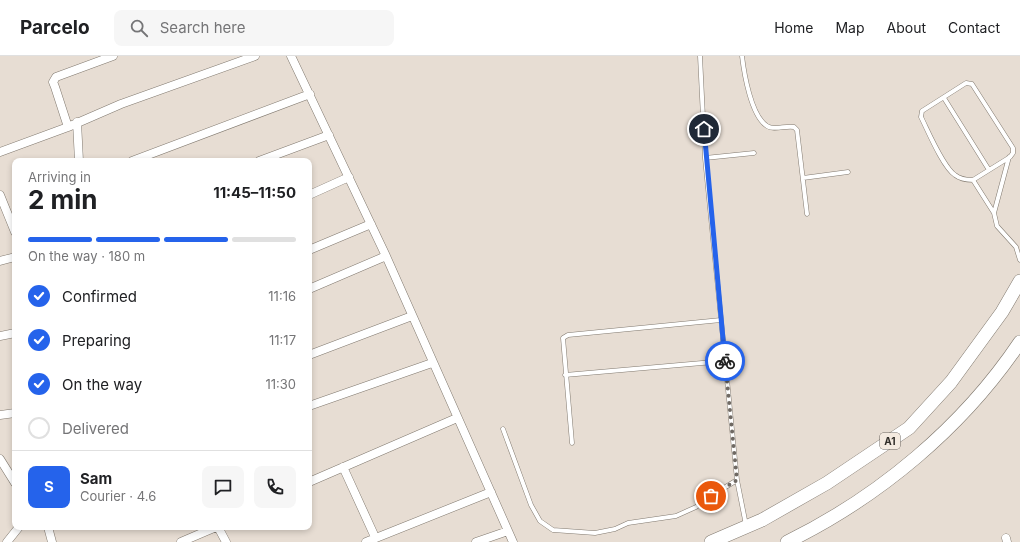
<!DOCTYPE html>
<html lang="en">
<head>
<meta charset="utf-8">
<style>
  :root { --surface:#fff; --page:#f6f6f6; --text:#202124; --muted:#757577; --line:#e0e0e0; --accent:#2563eb }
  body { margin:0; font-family:Inter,sans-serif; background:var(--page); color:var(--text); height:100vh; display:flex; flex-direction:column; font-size:15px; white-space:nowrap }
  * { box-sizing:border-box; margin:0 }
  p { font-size:13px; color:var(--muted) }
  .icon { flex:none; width:22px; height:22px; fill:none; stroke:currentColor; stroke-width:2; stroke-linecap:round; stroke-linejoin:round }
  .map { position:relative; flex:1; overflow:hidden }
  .details { position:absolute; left:12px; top:102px; width:300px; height:372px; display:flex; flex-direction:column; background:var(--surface); border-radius:8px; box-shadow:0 2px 6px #0003 }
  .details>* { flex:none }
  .pin { position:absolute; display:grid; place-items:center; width:34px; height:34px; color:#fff; margin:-17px; border:2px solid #fff; border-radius:50%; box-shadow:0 1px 4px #0007 }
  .courier { position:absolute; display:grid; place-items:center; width:40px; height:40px; margin:-20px; border:3px solid #2563eb; border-radius:50%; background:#fff; color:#222; box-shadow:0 1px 5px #0007 }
  .overview em { font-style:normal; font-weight:700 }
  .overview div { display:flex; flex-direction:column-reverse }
  .overview { display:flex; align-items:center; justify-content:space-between; height:68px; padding:0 16px }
  h1 { font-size:26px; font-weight:700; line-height:30px }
  .bar { display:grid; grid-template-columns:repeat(4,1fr); gap:6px 4px; align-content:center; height:48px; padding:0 16px }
  .bar i { height:5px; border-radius:3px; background:var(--line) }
  .bar .current { background:var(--accent) }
  .bar p { grid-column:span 4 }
  .line { display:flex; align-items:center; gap:10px; padding:0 16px; border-top:1px solid var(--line) }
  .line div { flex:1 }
  .round { display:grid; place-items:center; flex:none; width:42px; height:42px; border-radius:8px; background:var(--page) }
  ol { padding:0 16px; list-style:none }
  li { display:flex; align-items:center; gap:12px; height:44px }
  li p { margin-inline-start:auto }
  li .icon { padding:4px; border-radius:50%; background:var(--accent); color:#fff; stroke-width:4 }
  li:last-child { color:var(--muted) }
  li i { width:22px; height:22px; border:2px solid var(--line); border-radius:50% }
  header { display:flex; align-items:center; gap:24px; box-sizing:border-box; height:56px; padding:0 20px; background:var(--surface); border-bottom:1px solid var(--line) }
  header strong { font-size:19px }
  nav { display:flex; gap:22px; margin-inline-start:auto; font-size:14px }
  .search { width:280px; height:36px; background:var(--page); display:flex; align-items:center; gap:10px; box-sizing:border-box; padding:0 14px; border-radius:8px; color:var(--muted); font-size:15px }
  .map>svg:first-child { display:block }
</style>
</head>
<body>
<header>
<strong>Parcelo</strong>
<div class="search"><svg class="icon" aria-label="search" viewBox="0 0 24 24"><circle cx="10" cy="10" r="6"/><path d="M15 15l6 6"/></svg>Search here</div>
<nav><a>Home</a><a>Map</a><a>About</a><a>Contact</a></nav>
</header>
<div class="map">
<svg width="1020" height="486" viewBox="0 0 1020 486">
  <rect width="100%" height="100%" fill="#e7ddd3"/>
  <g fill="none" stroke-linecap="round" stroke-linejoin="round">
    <defs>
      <path id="lane" d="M700,0L705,102L737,424L746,469
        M742,0C744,17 751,60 767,70C774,75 786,69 794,71L797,74L807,158
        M944,42L989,114
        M705,102L754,97
        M803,122L848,116
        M973,124L1010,101L1013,97V92L972,28L966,27L922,55L921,61C928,75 943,111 955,119C960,123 967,124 973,124L994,157L997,170L1016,191L1020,204
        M994,157L1009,101
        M565,319L725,305
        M503,373L531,449L540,465L553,474L595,477L615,473L628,467L676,460L696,451L711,440L737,424
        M572,387L563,282L568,279L721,264"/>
      <path id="street" d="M291,0L386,200L513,486
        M77,66L79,105
        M68,71L121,48L255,0
        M0,96L68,71L55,31L53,26L56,21L113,0
        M132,105L310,38
        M259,105L329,79
        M0,139L15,176
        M309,139L349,121
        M309,194L371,168
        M0,205L15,201
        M309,233L386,200
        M0,280L15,277
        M309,299L412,260
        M309,350L432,307
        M0,359L15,357
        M0,403L15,427
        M343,411L375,481
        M309,426L457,362
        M48,471L52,486
        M218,471L226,486
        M1006,482L1007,486
        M7,486L19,471
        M181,486L216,471
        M366,486L491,436
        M476,486L508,475"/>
      <path id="primary" d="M711,486L762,464L827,427L909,372L951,326L1002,256L1020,225
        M787,486C879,441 963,371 1020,286"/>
    </defs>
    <use href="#lane" stroke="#81796f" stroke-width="5"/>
    <use href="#street" stroke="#81796f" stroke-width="9"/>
    <use href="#primary" stroke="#81796f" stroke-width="14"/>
    <use href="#lane" stroke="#fff" stroke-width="4"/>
    <use href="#street" stroke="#fff" stroke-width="8"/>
    <use href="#primary" stroke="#fff" stroke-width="13"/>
  </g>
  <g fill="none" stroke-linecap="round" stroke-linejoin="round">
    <path stroke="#6f6963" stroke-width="4" stroke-dasharray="0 7.2" d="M711,440L737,424L725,305"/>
    <path stroke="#2563eb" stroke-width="5" d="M704,73L725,305"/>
  </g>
  <g text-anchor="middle" stroke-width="3" stroke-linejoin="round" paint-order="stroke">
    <rect fill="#f4eae0" stroke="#6a645e" stroke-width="1" x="880" y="377" width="20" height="16" rx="3"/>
    <g font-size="10" font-weight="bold" fill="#2f2b27">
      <text x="890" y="389">A1</text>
    </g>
  </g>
</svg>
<div class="pin" style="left:711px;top:440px;background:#ea580c"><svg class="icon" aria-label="bag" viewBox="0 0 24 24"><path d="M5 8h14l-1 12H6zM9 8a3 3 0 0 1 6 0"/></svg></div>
<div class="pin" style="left:704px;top:73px;background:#1f2937"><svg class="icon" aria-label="home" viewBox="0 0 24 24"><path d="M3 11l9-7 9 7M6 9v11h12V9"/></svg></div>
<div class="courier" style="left:725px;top:305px"><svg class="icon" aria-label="bike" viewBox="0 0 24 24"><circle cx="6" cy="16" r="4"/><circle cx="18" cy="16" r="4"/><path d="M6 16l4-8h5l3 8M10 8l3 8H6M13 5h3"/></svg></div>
<section class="details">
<div class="overview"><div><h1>2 min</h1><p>Arriving in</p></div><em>11:45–11:50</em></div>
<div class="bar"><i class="current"></i><i class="current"></i><i class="current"></i><i></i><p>On the way · 180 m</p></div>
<ol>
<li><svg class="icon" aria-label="check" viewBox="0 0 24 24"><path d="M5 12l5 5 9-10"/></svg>Confirmed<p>11:16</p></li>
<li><svg class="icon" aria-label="check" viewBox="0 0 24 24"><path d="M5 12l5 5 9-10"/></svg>Preparing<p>11:17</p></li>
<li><svg class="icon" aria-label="check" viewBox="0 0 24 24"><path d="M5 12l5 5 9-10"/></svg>On the way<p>11:30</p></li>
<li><i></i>Delivered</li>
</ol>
<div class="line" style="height:72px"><b class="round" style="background:var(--accent);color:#fff">S</b><div><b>Sam</b><p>Courier · 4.6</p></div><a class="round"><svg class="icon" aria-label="chat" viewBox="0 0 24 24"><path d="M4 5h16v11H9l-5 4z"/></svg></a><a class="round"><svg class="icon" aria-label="phone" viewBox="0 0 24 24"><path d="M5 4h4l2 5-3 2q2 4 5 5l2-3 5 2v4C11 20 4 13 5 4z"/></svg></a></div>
</section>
</div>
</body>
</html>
